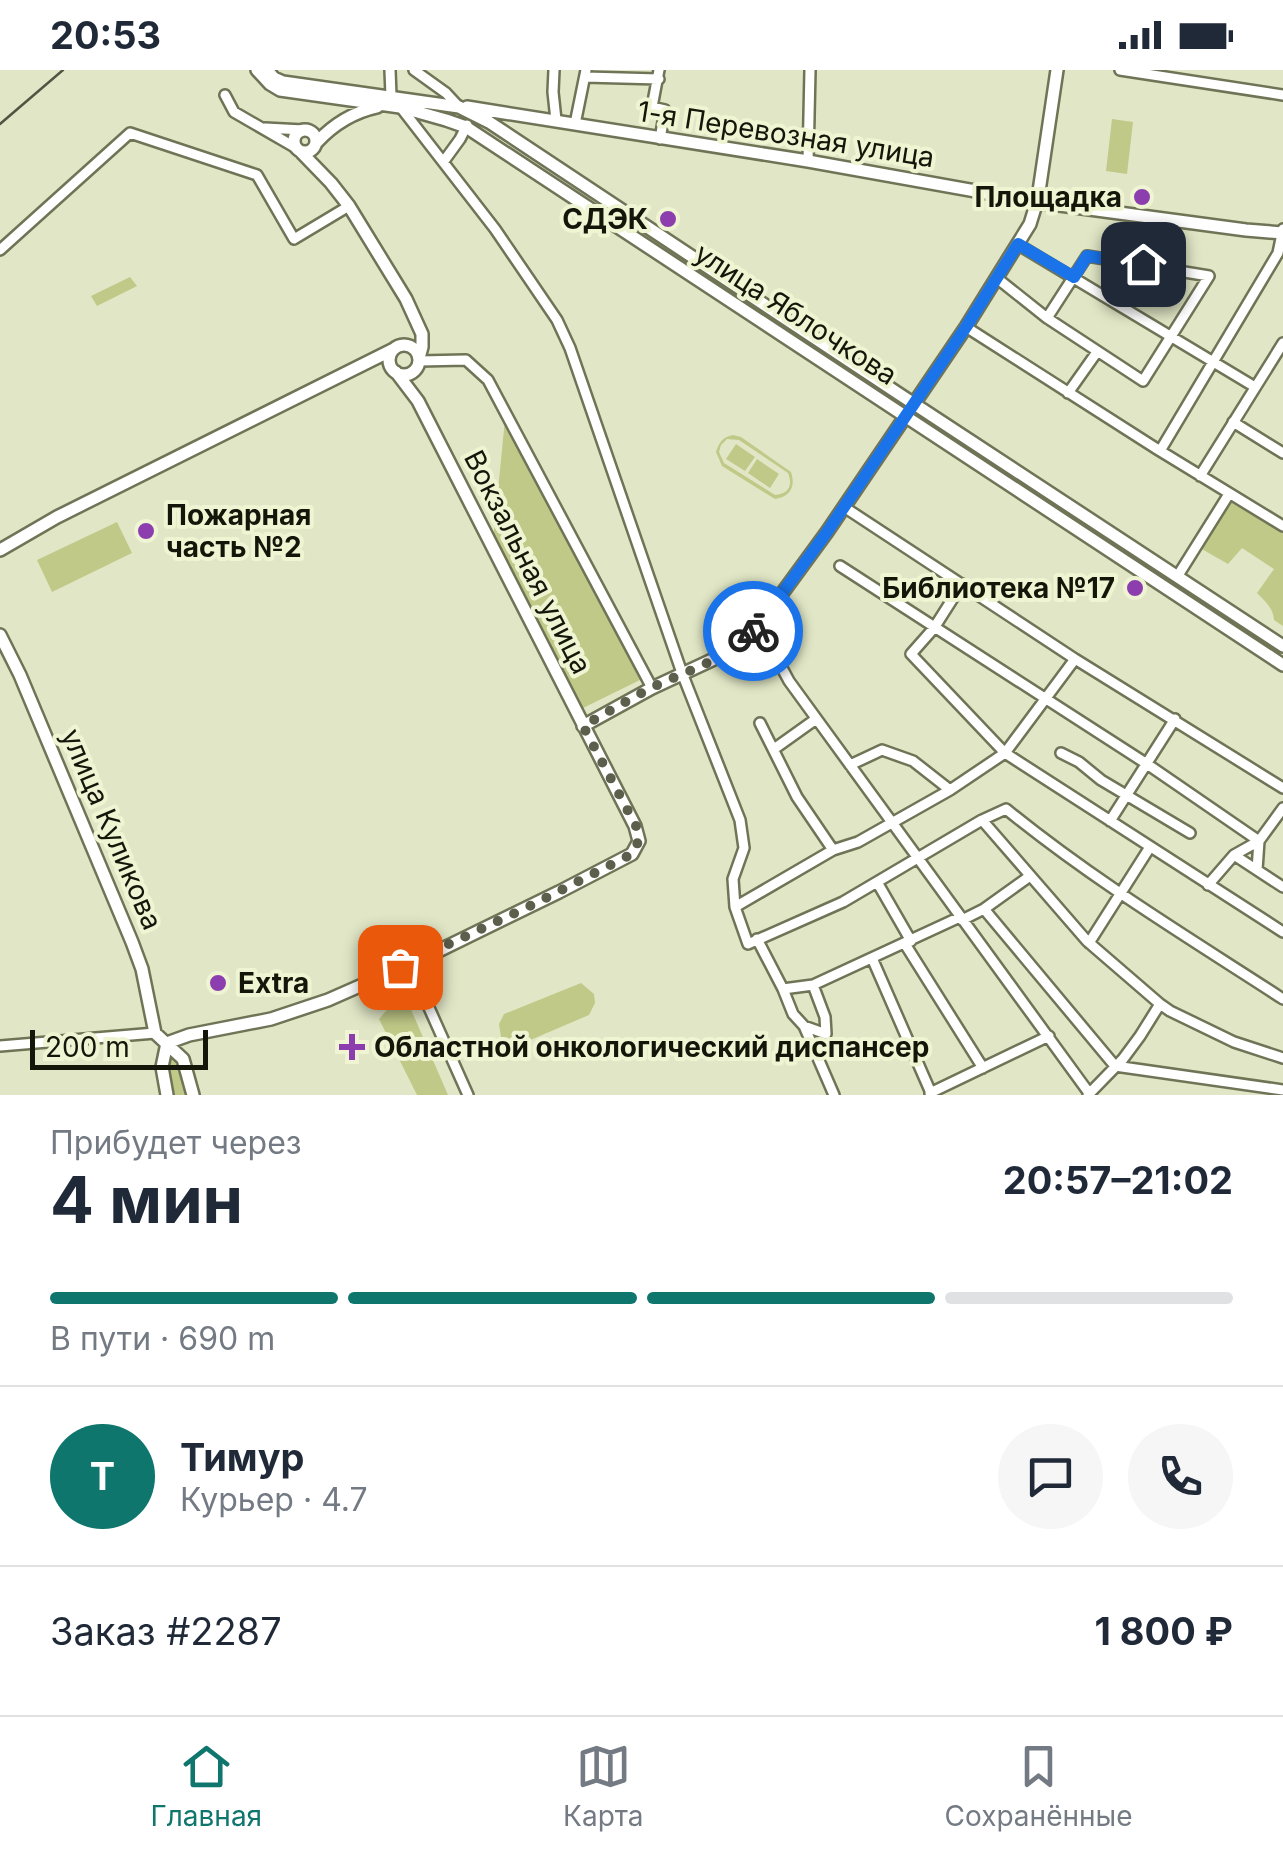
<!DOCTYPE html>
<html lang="ru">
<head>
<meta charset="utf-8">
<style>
  :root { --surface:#fff; --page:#f6f6f7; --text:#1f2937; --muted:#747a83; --line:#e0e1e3; --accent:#0f766e }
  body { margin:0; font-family:Inter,sans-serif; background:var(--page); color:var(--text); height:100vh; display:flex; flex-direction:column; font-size:38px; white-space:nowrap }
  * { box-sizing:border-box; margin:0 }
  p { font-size:32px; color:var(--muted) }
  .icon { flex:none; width:55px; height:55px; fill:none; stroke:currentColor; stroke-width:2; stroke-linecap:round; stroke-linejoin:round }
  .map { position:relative; height:1025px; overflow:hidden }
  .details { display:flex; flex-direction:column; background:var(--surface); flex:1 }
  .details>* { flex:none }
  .scale { position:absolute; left:30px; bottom:25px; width:178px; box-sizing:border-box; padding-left:10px; border:5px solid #14160a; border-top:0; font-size:28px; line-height:35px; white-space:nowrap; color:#14160a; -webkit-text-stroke:8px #eff4d3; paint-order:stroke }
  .pin { position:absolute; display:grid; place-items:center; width:85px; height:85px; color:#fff; margin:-42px; border-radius:20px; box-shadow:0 5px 15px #0006 }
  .courier { position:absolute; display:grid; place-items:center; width:100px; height:100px; margin:-50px; border:8px solid #1a73e8; border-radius:50%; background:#fff; color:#222; box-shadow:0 2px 12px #0007 }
  .head em { font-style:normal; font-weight:700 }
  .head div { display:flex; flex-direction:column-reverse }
  .head { display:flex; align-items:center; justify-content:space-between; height:170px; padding:0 50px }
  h1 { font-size:65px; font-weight:700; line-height:75px }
  .bar { display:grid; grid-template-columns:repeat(4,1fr); gap:15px 10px; align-content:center; height:120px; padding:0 50px }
  .bar i { height:12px; border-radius:8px; background:var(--line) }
  .bar .current { background:var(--accent) }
  .bar p { grid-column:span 4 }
  .line { display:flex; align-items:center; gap:25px; padding:0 50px; border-top:2px solid var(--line) }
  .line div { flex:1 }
  .round { display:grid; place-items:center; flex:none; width:105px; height:105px; border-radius:52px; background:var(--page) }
  .status { display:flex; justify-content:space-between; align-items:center; height:70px; padding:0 50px; background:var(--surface); direction:ltr }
  .status svg { height:28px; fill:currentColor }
  .menu { display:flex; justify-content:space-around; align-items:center; height:140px; border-top:2px solid var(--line); background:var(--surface); font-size:28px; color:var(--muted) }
  .menu a { display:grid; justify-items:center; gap:5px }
  .menu .current { color:var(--accent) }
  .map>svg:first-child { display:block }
</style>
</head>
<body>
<div class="status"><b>20:53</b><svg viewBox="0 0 49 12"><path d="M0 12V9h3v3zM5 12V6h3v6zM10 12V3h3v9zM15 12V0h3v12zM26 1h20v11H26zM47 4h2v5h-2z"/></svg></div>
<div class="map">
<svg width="1283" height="1025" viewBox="0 0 1283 1025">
  <rect width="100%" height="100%" fill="#e1e7c6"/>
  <path fill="#c0c987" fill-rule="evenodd" d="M1112,49L1133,52L1127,104L1106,101Z
    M130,207L137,216L97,236L91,226Z
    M505,349L640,610L581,639L493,471Z
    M733,365L741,367L791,402C796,417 790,427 775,429L722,396L716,382C719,372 723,367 733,365ZM727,369L739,370L788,403C793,415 789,424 775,425L724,393L719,382L721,375Z
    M736,374L755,387L745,401L726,389Z
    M757,389L779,404L770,418L748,403Z
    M1230,432L1283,462V556L1274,550C1273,538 1266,532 1257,523L1274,499L1242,478L1228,494L1200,478Z
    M117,452L132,483L52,522L37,490Z
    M581,913L594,924L595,933L589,945L521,974L511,973L501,967L499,954L504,944Z
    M403,921L448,1025H417L379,949Z
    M173,986L177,988L189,1025H175L168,989Z"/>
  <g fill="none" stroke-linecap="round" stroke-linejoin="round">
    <defs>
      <path id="minor" d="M390,0L391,26
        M414,0L446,23L459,37
        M554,0L553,22L556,50
        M659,0L652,37L665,40L660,69
        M1120,0L1283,25
        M585,7L659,9
        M225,25L234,42L298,79
        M402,39L495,159L557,250L570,278L682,603L740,750L744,778L733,809L735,837L748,874L843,832L982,750L1006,739C1093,810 1189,868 1283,929
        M575,54L586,0
        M265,58L303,60
        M444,91L460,69L467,55
        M808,91L810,0
        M1017,174L1255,317
        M0,180L130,63L257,105L294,169L349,136
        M1087,186L1209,206L1143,311L1047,248Z
        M998,209L1047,248
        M966,257L1157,379L1283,456
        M419,291L466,290L488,310L652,618
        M1068,323L1097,282
        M1233,352L1283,383
        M1160,381L1278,183L1283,159
        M1200,406L1283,273
        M844,437L1075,589L1283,718
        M840,496L1147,694L1259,771L1257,800
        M1177,507L1229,424
        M962,514L934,558L911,584L1005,683L1283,862
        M745,569L782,598L789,611L1089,1023
        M760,653L797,727L833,780
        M774,679L816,649
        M1061,683L1079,692L1101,710L1190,763
        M850,695L882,680L913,691L950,720
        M982,750L1087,871L1160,934L1170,941L1234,972L1283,988
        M1110,751L1175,649
        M1234,785L1283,817
        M877,812L911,871
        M1208,815L1234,785L1259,771L1283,738
        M735,837L833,780L858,772L950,720L1005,683L1075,589
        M984,839L1115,996L1283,1020
        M962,850L984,839L1030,806
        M757,869L783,919L813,915L825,947L826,964L804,956L834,1025
        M1089,873L1150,777
        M905,874L983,998
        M872,888L931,1023
        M409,893L468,1025
        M813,915L960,847
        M783,919L793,944L804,956
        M0,976L155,963
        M930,1023L1049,966
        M1088,1025L1123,989L1140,966L1160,934"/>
      <path id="major" d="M257,0L270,14L280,20L400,37L446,50L466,57L1283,595
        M267,0L274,8L283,12L459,37L489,52L899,324L1283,576
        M467,37L808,91L1037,132L1246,160L1283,163
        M294 71a11 11 0 1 1 22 0a11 11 0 1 1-22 0Z
        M317,72C333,55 354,42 377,37
        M300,81L331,113L349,136L406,229L422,264V277L419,288
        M389 290a15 15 0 1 1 30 0a15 15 0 1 1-30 0Z
        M0,480L57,447L394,279
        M0,565L20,605L132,872L142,899L155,963L183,989L193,1025
        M583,656L652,618L712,590L745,569L764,548L827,462L966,257L1030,154L1038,128L1057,0
        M167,973L189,965L271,949L328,930L428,886L559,822L632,784L639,771L635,756L418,331L396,302
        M167,1025L162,997L167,973"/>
    </defs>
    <use href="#minor" stroke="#707457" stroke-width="14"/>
    <use href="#major" stroke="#707457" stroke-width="16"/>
    <use href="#minor" stroke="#fff" stroke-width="9"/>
    <use href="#major" stroke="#fff" stroke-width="11"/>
    <path stroke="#515442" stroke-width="2.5" d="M0,54L63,0"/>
  </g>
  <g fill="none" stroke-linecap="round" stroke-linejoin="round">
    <path stroke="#5c5f4c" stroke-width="10" stroke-dasharray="0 18" d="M400,897L530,836L632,784L639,770L636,756L583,656C606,643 628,630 651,618C686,601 726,590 753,561"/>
    <path stroke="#1a73e8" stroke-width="12" d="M753,561L764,548L827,462L966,257L1018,174L1074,207L1087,186L1143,194"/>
  </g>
  <g fill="#8c3eaf" stroke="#eff4d3" stroke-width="4">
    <circle cx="1142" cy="127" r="10"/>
    <circle cx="668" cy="149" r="10"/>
    <circle cx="146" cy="461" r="10"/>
    <circle cx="1135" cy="518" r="10"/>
    <circle cx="218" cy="913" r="10"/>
    <path d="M347 962h10v10h10v10h-10v10h-10v-10h-10v-10h10z"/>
  </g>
  <g text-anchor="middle" stroke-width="8" stroke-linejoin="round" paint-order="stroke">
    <g font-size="28" fill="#14160a" stroke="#eff4d3">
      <text transform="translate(786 64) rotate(9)" y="10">1-я Перевозная улица</text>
      <text transform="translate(796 244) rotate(33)" y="10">улица Яблочкова</text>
      <text transform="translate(528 492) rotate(63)" y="10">Вокзальная улица</text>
      <text transform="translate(112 759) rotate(67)" y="10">улица Куликова</text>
    </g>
    <g font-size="28" font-weight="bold" fill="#14160a" stroke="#eff4d3" text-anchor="end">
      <text x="1122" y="137">Площадка</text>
      <text x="648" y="159">СДЭК</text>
      <text x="166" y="455" text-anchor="start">Пожарная<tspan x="166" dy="32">часть №2</tspan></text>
      <text x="1115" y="528">Библиотека №17</text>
      <text x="238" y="923" text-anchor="start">Extra</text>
      <text x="374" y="987" text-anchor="start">Областной онкологический диспансер</text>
    </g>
  </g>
</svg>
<div class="scale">200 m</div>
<div class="pin" style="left:400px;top:897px;background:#ea580c"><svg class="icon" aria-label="bag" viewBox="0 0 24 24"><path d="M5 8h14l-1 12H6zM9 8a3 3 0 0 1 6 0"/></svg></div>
<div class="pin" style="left:1143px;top:194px;background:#1f2937"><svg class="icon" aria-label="home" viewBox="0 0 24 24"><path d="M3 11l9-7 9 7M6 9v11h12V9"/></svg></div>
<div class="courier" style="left:753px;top:561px"><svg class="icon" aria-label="bike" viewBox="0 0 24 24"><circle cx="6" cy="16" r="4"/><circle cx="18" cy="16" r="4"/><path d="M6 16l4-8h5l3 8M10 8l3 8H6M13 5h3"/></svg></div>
</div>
<section class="details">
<div class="head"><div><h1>4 мин</h1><p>Прибудет через</p></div><em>20:57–21:02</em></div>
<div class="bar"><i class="current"></i><i class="current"></i><i class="current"></i><i></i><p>В пути · 690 m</p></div>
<div class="line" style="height:180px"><b class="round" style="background:var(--accent);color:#fff">Т</b><div><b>Тимур</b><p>Курьер · 4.7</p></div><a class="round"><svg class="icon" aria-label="chat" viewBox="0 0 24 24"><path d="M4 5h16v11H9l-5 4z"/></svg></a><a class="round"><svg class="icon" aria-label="phone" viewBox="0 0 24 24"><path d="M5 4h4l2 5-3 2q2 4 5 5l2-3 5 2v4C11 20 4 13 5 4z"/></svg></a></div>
<div class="line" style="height:130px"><div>Заказ #2287</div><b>1 800 ₽</b></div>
</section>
<nav class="menu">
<a class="current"><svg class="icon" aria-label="home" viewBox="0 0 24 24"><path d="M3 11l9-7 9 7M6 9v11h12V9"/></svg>Главная</a>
<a><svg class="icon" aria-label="map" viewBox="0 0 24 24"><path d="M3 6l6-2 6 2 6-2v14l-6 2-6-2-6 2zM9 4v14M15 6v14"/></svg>Карта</a>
<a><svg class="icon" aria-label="saved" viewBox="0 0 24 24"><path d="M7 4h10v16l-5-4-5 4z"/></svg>Сохранённые</a>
</nav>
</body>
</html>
